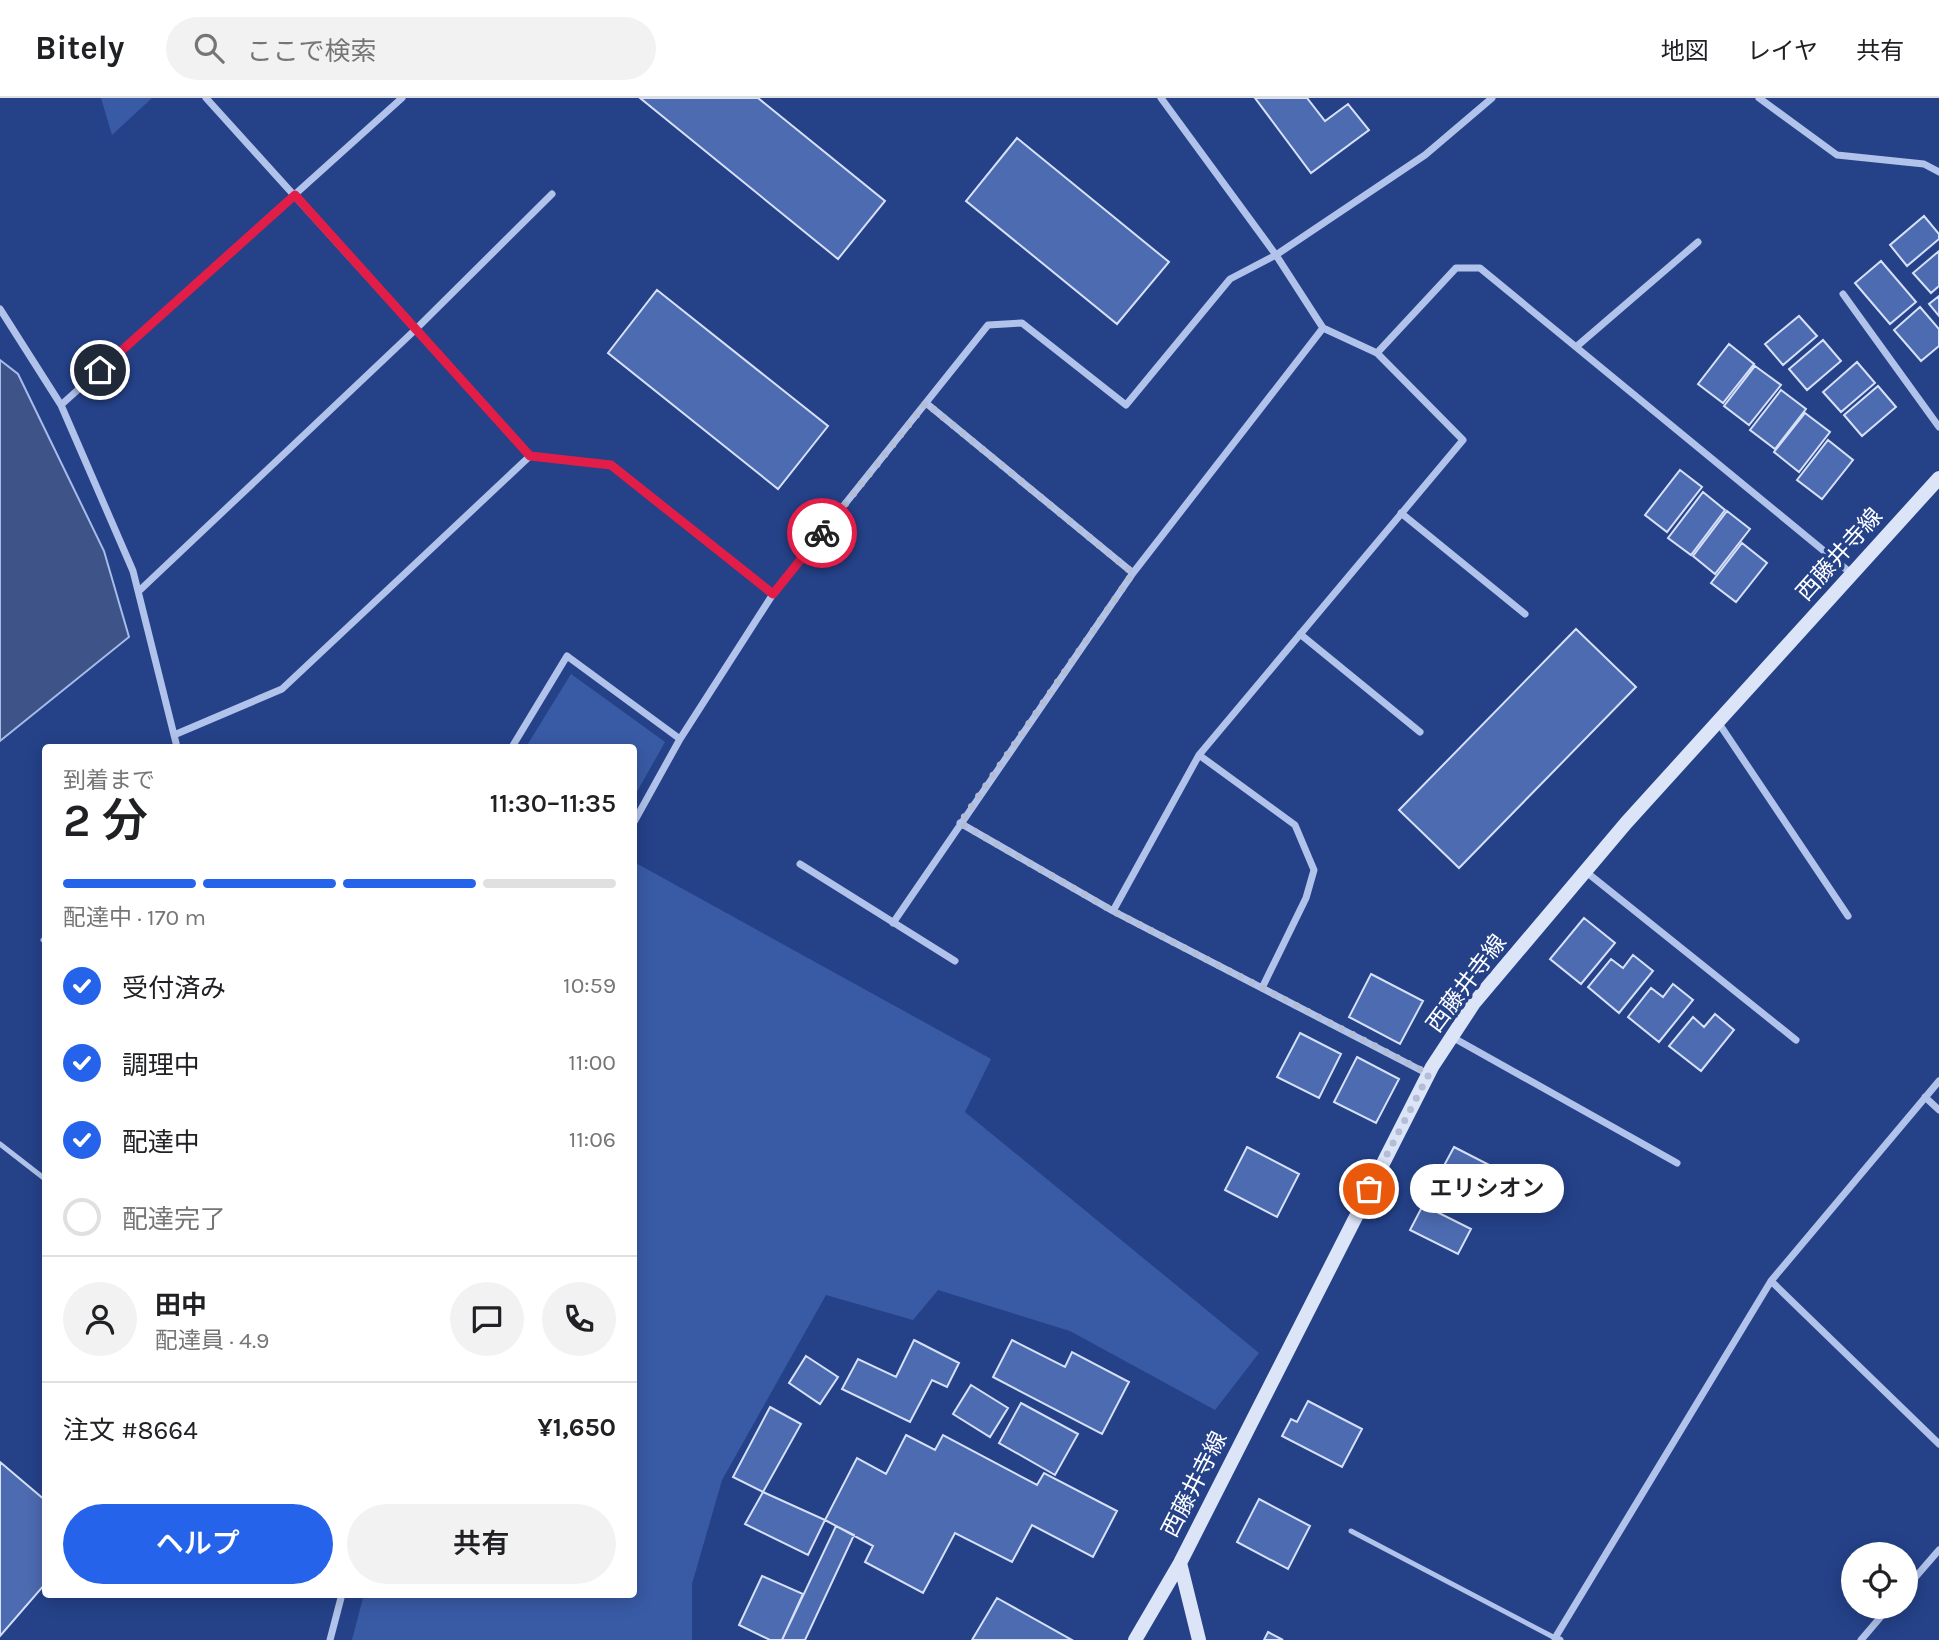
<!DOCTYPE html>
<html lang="ja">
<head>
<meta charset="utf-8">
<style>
  :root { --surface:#fff; --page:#f2f2f2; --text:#202124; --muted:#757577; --line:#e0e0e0; --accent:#2563eb }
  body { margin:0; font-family:Karla,"Noto Sans JP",sans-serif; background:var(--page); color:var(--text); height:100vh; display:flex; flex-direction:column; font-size:26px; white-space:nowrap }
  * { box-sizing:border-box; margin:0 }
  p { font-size:23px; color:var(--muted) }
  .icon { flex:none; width:38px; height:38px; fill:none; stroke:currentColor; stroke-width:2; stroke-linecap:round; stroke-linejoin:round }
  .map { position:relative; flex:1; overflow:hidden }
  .drawer { position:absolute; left:42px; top:646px; width:595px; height:854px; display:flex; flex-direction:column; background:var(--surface); border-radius:7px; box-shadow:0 4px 18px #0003 }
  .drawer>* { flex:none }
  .fabs { position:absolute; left:1841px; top:1444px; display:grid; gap:14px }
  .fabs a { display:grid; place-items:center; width:77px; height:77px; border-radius:50%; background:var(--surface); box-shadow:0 4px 18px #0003; font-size:35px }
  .pin { position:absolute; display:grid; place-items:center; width:60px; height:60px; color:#fff; margin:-30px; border:4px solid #fff; border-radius:50%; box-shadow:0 2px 7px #0007 }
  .courier { position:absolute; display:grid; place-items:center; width:70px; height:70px; margin:-35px; border:5px solid #e11d48; border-radius:50%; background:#fff; color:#222; box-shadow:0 2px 9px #0007 }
  .bubble { position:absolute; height:49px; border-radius:24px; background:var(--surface); box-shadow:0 4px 18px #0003; font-size:23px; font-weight:600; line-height:49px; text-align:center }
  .headline em { font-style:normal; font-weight:600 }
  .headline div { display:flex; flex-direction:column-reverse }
  .headline { display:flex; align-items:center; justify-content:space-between; height:119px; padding:0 21px }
  h1 { font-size:46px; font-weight:600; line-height:52px }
  .bar { display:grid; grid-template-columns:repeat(4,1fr); gap:10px 7px; align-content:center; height:84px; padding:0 21px }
  .bar i { height:9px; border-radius:5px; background:var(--line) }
  .bar .on { background:var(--accent) }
  .bar p { grid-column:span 4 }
  .line { display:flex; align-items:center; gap:18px; padding:0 21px; border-top:2px solid var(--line) }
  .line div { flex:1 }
  .round { display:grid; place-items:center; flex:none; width:74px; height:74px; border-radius:37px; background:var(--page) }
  ol { padding:0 21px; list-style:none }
  li { display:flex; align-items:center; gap:21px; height:77px }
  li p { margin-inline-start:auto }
  li .icon { padding:7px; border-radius:50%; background:var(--accent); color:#fff; stroke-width:4 }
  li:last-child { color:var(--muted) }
  li i { width:38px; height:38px; border:4px solid var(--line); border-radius:50% }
  .button { display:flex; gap:14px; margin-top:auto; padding:14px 21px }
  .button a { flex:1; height:80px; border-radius:42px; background:var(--accent); color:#fff; font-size:28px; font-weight:600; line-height:80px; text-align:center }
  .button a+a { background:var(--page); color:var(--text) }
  header { display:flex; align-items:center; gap:42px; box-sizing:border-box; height:98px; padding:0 35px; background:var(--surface); border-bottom:2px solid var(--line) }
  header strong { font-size:33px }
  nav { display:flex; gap:38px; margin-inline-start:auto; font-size:24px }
  .search { width:490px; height:63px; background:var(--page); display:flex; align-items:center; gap:18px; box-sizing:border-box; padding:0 24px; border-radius:38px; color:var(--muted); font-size:26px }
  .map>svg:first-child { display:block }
</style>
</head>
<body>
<header>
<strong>Bitely</strong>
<div class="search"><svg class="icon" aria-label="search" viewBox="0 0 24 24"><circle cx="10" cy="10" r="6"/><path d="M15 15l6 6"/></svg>ここで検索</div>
<nav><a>地図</a><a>レイヤ</a><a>共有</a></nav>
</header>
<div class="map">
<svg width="1939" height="1542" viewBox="0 0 1939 1542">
  <rect width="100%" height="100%" fill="#254289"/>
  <path fill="#395ba6" d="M101,0H152L112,37Z
    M571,576L665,644L634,699V649H526Z
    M634,764L991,961L965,1014L1259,1255L1215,1312L1070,1233L938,1192L913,1222L826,1197L722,1382L692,1486V1542H352L364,1496H634Z"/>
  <path fill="#3e5387" stroke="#a6bcea" stroke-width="2" d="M0,262L18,276L104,453L129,539L0,643Z"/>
  <path fill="#4d6bb1" stroke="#d6e0f7" stroke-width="2" d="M640,0H758L885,103L838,161Z
    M1255,0H1307L1325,23L1348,6L1369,32L1311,75Z
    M1017,40L1169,164L1117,226L966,103Z
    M1924,118L1939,136V141L1907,168L1890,147Z
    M1939,153V188L1931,195L1913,175Z
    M1881,163L1916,204L1890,226L1855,185Z
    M657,192L828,328L778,391L608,255Z
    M1939,198V218L1929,206Z
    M1920,209L1939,231V248L1921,263L1894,232Z
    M1799,218L1817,238L1783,267L1765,246Z
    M1823,242L1841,263L1807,292L1789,271Z
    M1729,246L1754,266L1723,305L1698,286Z
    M1857,264L1875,285L1841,314L1823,294Z
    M1755,268L1781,287L1749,327L1724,308Z
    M1878,288L1896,309L1862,338L1844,317Z
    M1781,292L1806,311L1775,351L1750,332Z
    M1805,315L1830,334L1799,374L1774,354Z
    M1828,342L1853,362L1822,401L1797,382Z
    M1680,372L1702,389L1667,434L1645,417Z
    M1703,394L1725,412L1691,457L1668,440Z
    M1727,413L1750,431L1715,476L1693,458Z
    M1742,445L1767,465L1736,504L1711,485Z
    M1576,531L1636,589L1459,770L1399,712Z
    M1584,820L1615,845L1581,886L1550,861Z
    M1633,857L1653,873L1619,915L1588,889L1611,861L1623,870Z
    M1371,876L1423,903L1400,946L1349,919Z
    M1673,886L1693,902L1659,944L1628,919L1651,890L1663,899Z
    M1715,916L1734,932L1701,973L1669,948L1693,919L1704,929Z
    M1300,935L1341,956L1319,1000L1277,979Z
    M1357,959L1399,981L1376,1025L1334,1004Z
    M1247,1049L1299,1076L1277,1119L1225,1092Z
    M1454,1049L1499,1072L1486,1099L1440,1075Z
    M1423,1107L1471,1131L1458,1156L1410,1132Z
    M914,1242L959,1265L947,1289L932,1282L910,1324L842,1291L858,1261L896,1279Z
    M1012,1242L1065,1269L1072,1254L1129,1284L1102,1336L993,1279Z
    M806,1258L838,1279L820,1306L789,1285Z
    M971,1287L1008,1310L990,1339L953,1316Z
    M1308,1303L1362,1331L1342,1369L1282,1338L1291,1321L1297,1324Z
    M1021,1305L1078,1336L1055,1377L999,1345Z
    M770,1309L801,1326L763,1394L733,1379Z
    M906,1337L935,1352L943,1337L1037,1387L1044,1375L1117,1413L1093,1459L1032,1427L1012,1464L955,1435L923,1495L865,1464L873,1448L825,1422L857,1360L886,1376Z
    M0,1364L46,1403V1485L0,1538Z
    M763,1394L825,1422L808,1457L745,1426Z
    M1259,1401L1310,1428L1288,1471L1237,1444Z
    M836,1428L854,1437L805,1542H782Z
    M762,1478L803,1496L782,1542H770L739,1527Z
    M997,1500L1072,1542H972Z
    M1268,1534L1283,1542H1264Z"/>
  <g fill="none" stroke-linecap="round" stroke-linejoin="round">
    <path stroke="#b1c3ea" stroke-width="5" d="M43,842L46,844
      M0,1046L45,1081
      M1351,1433L1555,1540"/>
    <path stroke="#b1c3ea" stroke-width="7" d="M206,0L530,358
      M1759,0L1837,57L1924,66L1939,74
      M1843,196L1939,329
      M0,211L61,307L133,473L177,649
      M1576,249L1698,144
      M1377,255L1456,170H1480L1852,476
      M926,305L1133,475
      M61,307L402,0
      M1401,415L1525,516
      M139,493L416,231L552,96
      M1300,536L1420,634
      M1718,624L1848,818
      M174,637L282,591L530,358L611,367L773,496
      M512,649L567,558L680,641
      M1199,657L1295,727L1314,772L1306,800L1262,890
      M634,724L680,641L773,496L988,227L1022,225L1126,307L1230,181L1276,157L1425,57L1492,0
      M960,725L1113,813L1428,976
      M800,766L955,863
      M1585,773L1796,942
      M1113,813L1199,657L1463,342L1377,255L1323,230L1276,157L1161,0
      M893,825L1133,475L1323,230
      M1452,939L1677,1065
      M1925,999L1939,1012
      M1771,1183L1939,1346
      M1906,1490L1939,1452
      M330,1542L342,1496
      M1560,1542L1555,1540L1771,1183L1939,983
      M1861,1542L1890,1508"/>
    <path stroke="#dce4f8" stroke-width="14" d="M1180,1465L1199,1542
      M1135,1542L1180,1465L1432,969L1474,905L1626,725L1939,380"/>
  </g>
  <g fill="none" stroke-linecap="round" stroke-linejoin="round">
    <path stroke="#b3bdd6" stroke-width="7" stroke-dasharray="0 12.6" d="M822,435L926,305L1133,475L960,725L1113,813L1429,976L1369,1091"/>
    <path stroke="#e11d48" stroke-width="9" d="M100,272L295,97L530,358L611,367L773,496L822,435"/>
  </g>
  <g text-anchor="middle" stroke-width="7" stroke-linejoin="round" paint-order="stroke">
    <g font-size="23" fill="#fff" stroke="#254289">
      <text transform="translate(1839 456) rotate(-48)" y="8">西藤井寺線</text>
      <text transform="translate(1466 885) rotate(-53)" y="8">西藤井寺線</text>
      <text transform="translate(1194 1386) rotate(-63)" y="8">西藤井寺線</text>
    </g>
  </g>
</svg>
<div class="fabs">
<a><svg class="icon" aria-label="locate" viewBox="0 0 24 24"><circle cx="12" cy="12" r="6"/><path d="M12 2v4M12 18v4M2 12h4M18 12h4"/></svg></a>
</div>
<div class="pin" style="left:1369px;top:1091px;background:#ea580c"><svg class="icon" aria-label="bag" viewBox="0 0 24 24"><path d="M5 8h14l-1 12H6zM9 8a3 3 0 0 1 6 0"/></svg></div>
<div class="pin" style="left:100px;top:272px;background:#1f2937"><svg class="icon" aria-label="home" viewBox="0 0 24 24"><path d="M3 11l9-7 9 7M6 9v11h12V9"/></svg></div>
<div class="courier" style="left:822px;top:435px"><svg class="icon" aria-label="bike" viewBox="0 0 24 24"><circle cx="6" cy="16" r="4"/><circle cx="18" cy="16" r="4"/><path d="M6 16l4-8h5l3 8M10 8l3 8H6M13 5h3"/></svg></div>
<div class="bubble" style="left:1410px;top:1066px;width:154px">エリシオン</div>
<section class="drawer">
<div class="headline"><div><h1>2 分</h1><p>到着まで</p></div><em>11:30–11:35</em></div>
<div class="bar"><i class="on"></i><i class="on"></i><i class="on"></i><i></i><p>配達中 · 170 m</p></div>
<ol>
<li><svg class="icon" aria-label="check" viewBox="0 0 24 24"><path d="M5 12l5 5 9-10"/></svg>受付済み<p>10:59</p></li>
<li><svg class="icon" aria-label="check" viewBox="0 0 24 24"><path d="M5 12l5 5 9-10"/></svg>調理中<p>11:00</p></li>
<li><svg class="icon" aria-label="check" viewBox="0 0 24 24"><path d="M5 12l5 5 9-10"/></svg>配達中<p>11:06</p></li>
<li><i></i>配達完了</li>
</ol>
<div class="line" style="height:126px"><a class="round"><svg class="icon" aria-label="person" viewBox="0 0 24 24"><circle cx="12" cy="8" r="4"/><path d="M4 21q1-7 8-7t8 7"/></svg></a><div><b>田中</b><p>配達員 · 4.9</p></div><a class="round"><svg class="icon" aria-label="chat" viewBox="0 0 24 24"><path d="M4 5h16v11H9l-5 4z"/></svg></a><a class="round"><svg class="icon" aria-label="phone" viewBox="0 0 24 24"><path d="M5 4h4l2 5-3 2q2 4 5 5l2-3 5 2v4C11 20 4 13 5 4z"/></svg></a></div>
<div class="line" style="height:91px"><div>注文 #8664</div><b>¥1,650</b></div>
<div class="button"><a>ヘルプ</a><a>共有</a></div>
</section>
</div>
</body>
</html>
